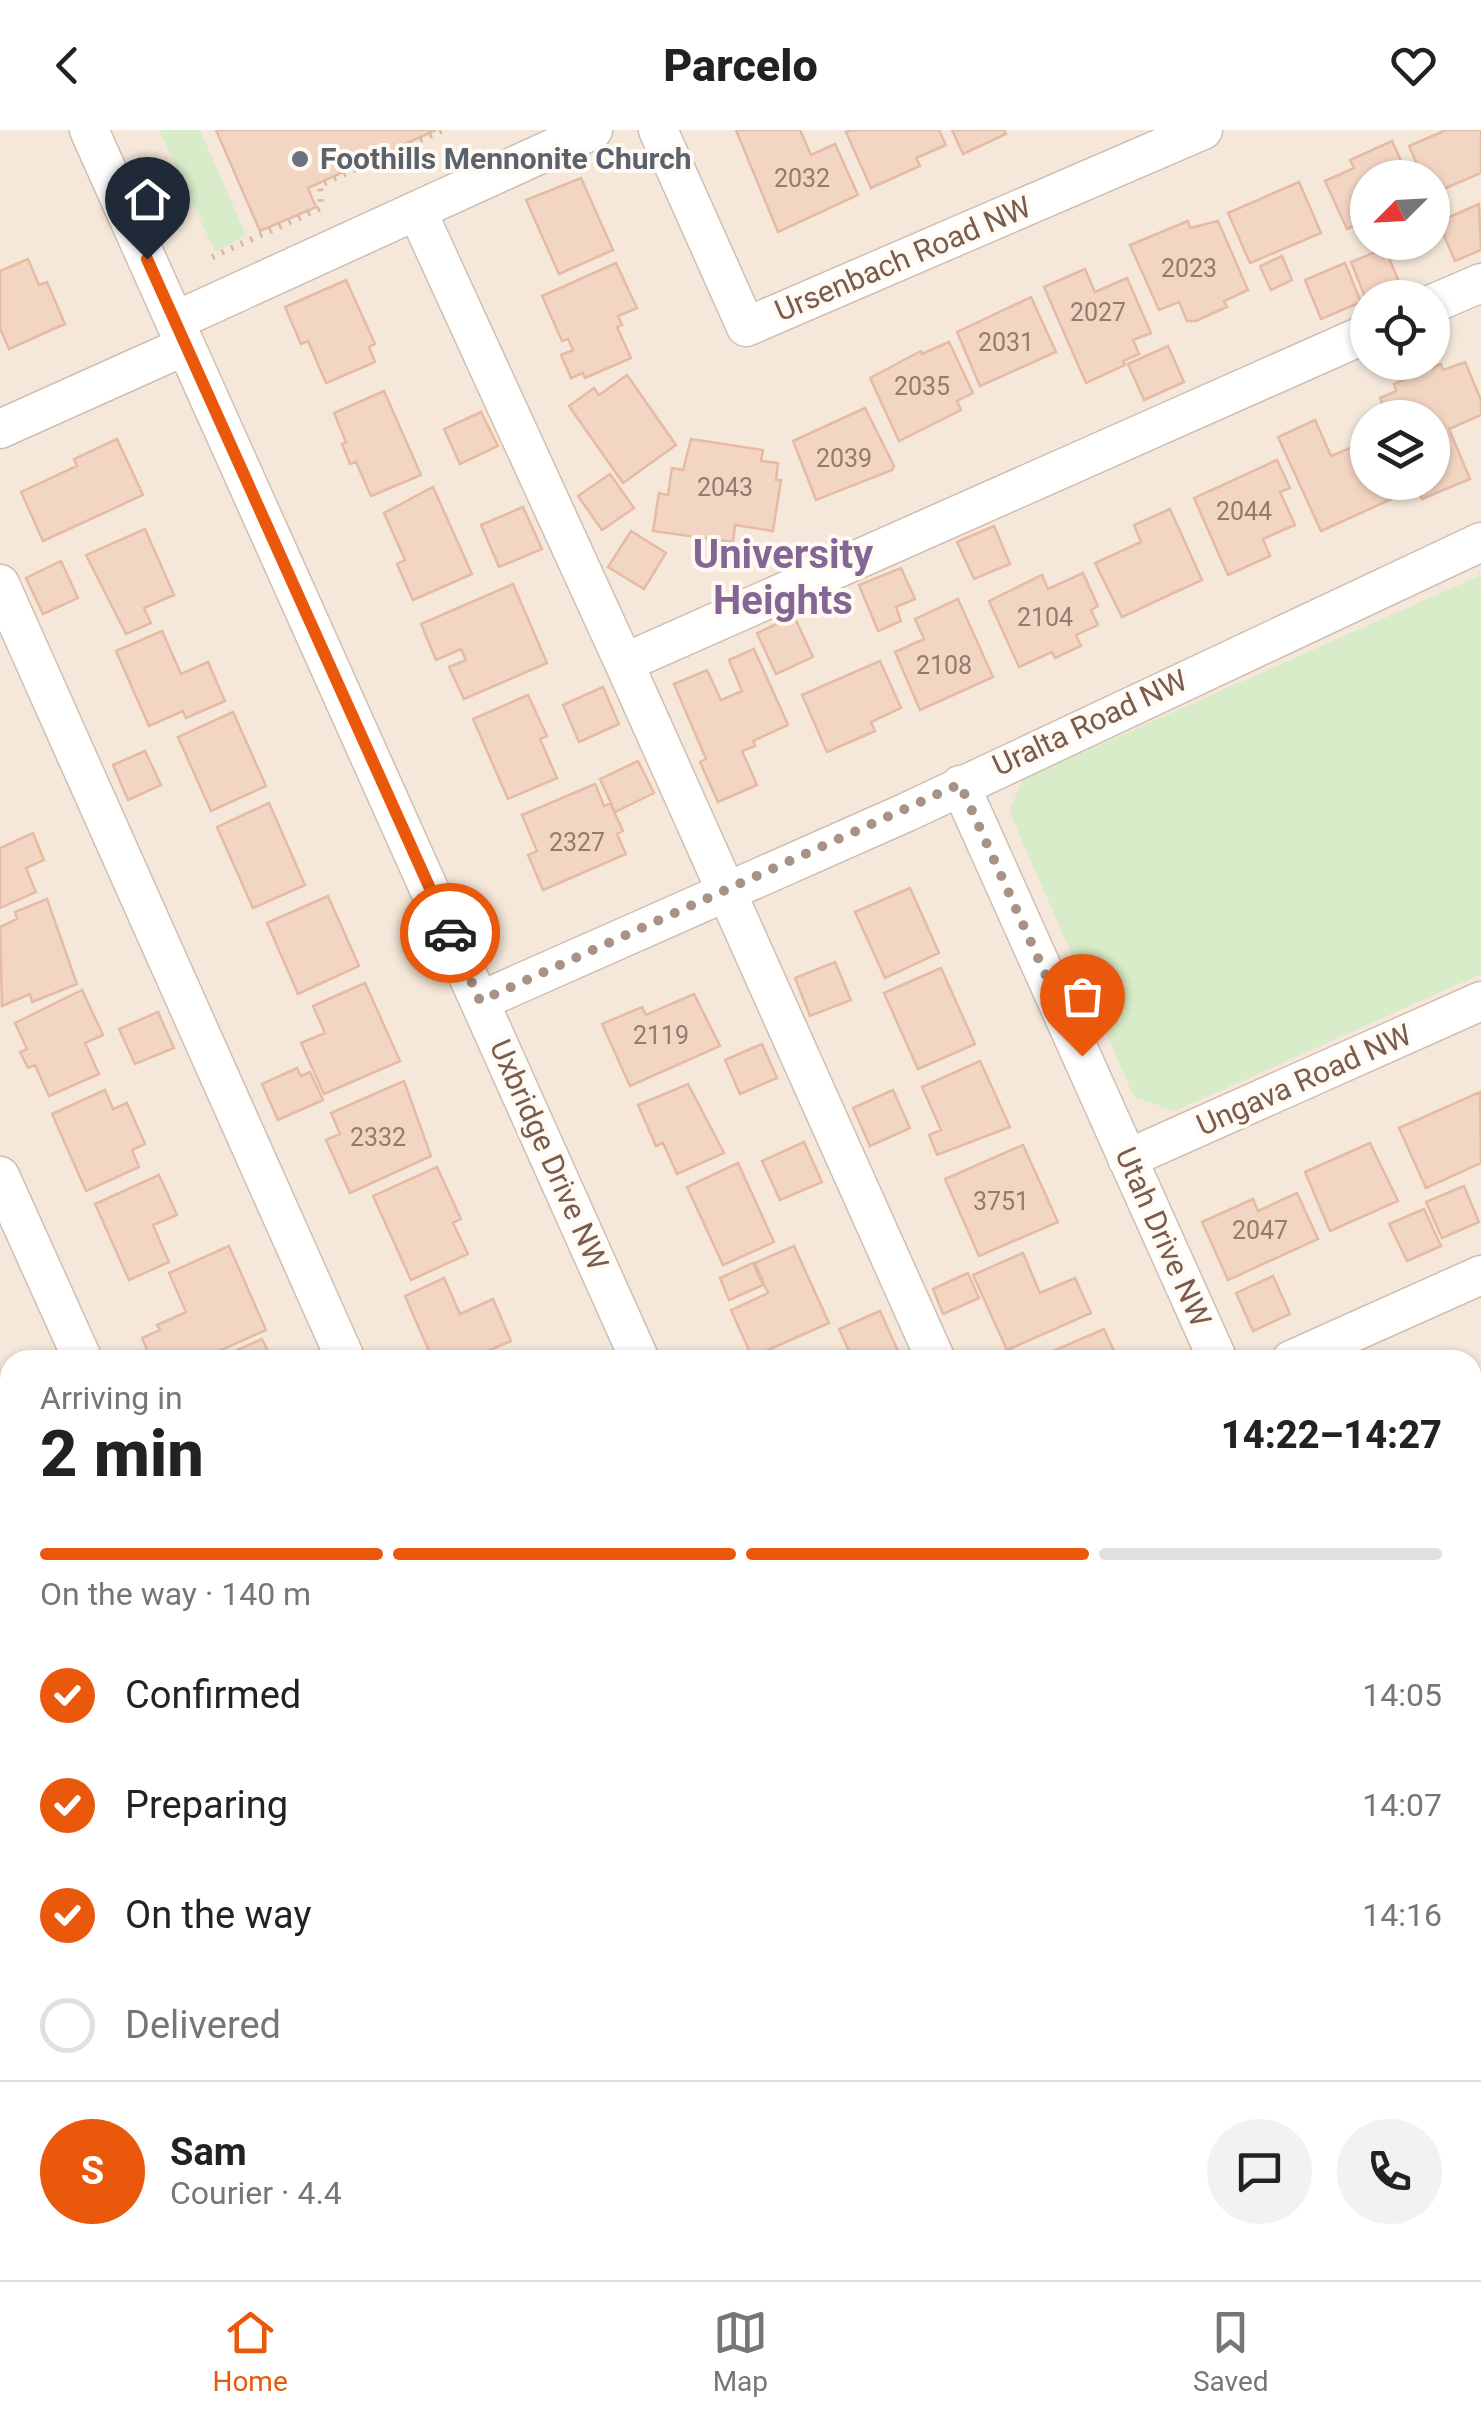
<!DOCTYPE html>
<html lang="en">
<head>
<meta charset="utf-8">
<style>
  :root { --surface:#fff; --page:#f2f2f2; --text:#222; --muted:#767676; --line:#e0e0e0; --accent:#ea580c }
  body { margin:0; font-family:Roboto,sans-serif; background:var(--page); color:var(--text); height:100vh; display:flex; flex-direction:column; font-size:38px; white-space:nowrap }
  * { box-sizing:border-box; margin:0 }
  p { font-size:32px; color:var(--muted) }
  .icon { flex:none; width:55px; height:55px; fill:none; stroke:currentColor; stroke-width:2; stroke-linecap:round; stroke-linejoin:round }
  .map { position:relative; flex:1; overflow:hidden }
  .sheet { position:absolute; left:0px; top:1220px; width:1482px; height:930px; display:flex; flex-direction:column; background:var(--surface); border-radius:30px 30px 0 0; box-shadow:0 2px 8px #0004 }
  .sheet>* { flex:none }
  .needle { width:65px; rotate:246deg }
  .buttons { position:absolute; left:1350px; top:30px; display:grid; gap:20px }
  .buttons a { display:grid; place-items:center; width:100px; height:100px; border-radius:50%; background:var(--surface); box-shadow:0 2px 8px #0004; font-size:50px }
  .pin { position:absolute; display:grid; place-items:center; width:85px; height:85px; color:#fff; margin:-102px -42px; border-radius:50% 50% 50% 0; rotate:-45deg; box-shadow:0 0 10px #0007 }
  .pin .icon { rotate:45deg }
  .courier { position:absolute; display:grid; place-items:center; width:100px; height:100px; margin:-50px; border:8px solid #ea580c; border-radius:50%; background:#fff; color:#222; box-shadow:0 2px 12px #0007 }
  .head em { font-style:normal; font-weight:800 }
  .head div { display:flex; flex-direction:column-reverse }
  .head { display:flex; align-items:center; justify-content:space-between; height:170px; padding:0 40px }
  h1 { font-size:65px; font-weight:800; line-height:75px }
  .bar { display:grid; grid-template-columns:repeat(4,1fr); gap:15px 10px; align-content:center; height:120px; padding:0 40px }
  .bar i { height:12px; border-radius:8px; background:var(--line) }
  .bar .active { background:var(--accent) }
  .bar p { grid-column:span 4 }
  .line { display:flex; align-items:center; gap:25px; padding:0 40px; border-top:2px solid var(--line) }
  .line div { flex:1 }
  .round { display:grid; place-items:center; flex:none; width:105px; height:105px; border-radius:52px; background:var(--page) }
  ol { padding:0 40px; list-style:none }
  li { display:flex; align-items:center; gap:30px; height:110px }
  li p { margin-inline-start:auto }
  li .icon { padding:10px; border-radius:50%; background:var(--accent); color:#fff; stroke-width:4 }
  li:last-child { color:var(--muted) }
  li i { width:55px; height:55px; border:5px solid var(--line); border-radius:50% }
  header { display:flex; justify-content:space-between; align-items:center; height:130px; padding:0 40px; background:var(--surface); font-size:45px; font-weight:800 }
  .tabs { display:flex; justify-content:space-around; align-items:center; height:140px; border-top:2px solid var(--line); background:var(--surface); font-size:28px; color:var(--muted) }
  .tabs a { display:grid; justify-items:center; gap:5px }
  .tabs .active { color:var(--accent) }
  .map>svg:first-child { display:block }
</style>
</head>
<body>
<header><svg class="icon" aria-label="back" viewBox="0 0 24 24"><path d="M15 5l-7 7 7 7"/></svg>Parcelo<svg class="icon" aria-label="heart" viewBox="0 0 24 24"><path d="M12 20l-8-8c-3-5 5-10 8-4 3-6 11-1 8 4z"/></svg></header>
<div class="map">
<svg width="1481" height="2150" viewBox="0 0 1481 2150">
  <rect width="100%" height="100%" fill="#fdf6ec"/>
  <path fill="#f5e8da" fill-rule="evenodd" d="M0,0H1481V1819L1473,1822L1472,1230H10V2140H756L733,2150H0ZM1368,48H1432V112H1368ZM1368,168H1432V232H1368ZM1368,288H1432V352H1368Z"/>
  <path fill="#d8ecc9" d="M159,0H200L246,105L215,122Z
    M1481,445V844L1175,981L1134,967L1009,681L1023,649Z
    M1481,1819V2150H733L756,2140H1472V1822Z"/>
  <path fill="#f3d5c3" stroke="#e6bba3" stroke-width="2.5" d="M216,0H436L308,58L316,77L260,101Z
    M736,0H800L811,25L835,14L858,65L778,102Z
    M851,0H939L946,15L916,28L920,36L871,58L846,2Z
    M952,0H1004L1006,4L963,24Z
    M1446,0H1481V43L1432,64V48H1423L1409,16Z
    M1392,11L1409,48H1368V90L1347,99L1325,51L1354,38L1350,30Z
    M581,48L613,120L559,144L526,70Z
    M1299,52L1321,103L1250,133L1228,83Z
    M1479,74L1481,120L1455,131L1438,92Z
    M1188,91L1190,98L1218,91L1248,160L1224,171L1227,177L1196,191H1187L1179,172L1159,180L1130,115Z
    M1385,118L1401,157L1368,168L1367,172L1351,132Z
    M1282,126L1292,150L1271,160L1260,136Z
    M28,129L39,155L47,152L65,194L9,219L0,198V141Z
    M616,133L637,178L618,186L622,195L617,197L631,228L585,248L583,243L571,248L561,225L573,220L568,209L562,211L542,166Z
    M1345,133L1361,172L1321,189L1305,150Z
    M1085,139L1095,162L1127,148L1151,203L1133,210L1139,224L1123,231L1125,235L1086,253L1044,157Z
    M346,150L375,214L369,217L375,232L326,253L308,211L301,214L285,177Z
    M1031,167L1056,222L980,256L957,202Z
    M949,212L973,263L957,271L961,280L899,311L870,248L921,221L922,224Z
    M1168,216L1184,252L1144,270L1128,234Z
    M1465,232L1481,270V285L1449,299L1470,349L1422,369L1415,352H1432V288H1388L1380,268L1396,261L1394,254L1441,234L1443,240Z
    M627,245L676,315L623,353L569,276L594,258L599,265Z
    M384,261L421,345L371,366L356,332L350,334L342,314L346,312L334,283Z
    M865,278L894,336L892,340L816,370L793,311Z
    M481,282L498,316L460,334L444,299Z
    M1315,290L1331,326L1362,313L1368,325V352H1400L1405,363L1321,401L1278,307Z
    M117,309L143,365L43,411L21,362L77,336L74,329Z
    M691,309L763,320L761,331L778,333L776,350H781L773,401L735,395L733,412L653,401L659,363L668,365L672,338L683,340Z
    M1277,330L1290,358L1280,362L1295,395L1263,409L1270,426L1228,445L1194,368Z
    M610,344L634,378L602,400L578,366Z
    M433,357L472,444L413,470L397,434L405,430L384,383Z
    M523,377L542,419L499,437L481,395Z
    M1170,379L1202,450L1122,487L1095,433L1141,412L1134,395Z
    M994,396L1010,434L974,449L957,412Z
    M145,399L174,465L144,478L151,493L126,504L86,425Z
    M631,401L666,423L644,459L608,437Z
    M61,431L78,468L43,484L26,448Z
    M901,438L915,469L896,477L901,491L878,501L859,455Z
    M1083,443L1098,476L1091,480L1098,495L1076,505L1081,516L1055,528L1052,522L1019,537L989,471L1042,445L1048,459Z
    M513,454L547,533L464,569L449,537L466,530L461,519L436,530L421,494Z
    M958,469L993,547L920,580L895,522L924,509L915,489Z
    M794,486L813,527L776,544L757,503Z
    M162,501L181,544L208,532L225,571L186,588L183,581L149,596L116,521Z
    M754,519L788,595L753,611L755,616L742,621L757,655L718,672L700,632L706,629L674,554L707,540L721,570L742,561L729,530Z
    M880,531L901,578L871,592L875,601L827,622L802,565Z
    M603,557L619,594L579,612L563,575Z
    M528,565L547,606L540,609L557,648L508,669L473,589Z
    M233,582L266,656L211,681L178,607Z
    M145,621L161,655L128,670L113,635Z
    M638,631L654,663L615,682L600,649Z
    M595,654L604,676L610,673L623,701L617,704L626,724L543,760L528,725L537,721L522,685Z
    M269,673L305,755L253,778L217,697Z
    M33,703L44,730L26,738L36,762L0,778V718Z
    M910,758L939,823L885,848L855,782Z
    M328,766L359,836L298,864L267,793Z
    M47,769L77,854L32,872L30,864L2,876L0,797L17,789L15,782Z
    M835,832L851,870L810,886L795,848Z
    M941,838L975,914L918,939L884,863Z
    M365,853L400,931L324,964L301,913L325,903L313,876Z
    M82,860L103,905L85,913L99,944L49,966L35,935L28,938L20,922L27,919L15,893Z
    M694,864L720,916L630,956L602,894L642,877L646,885Z
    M158,882L174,918L135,934L119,899Z
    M762,914L777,948L740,964L725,930Z
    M980,931L1010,997L937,1025L929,1005L941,1000L922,957Z
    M297,938L301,946L310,942L323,970L278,990L262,954Z
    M404,951L431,1026L350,1063L326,1010L340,1004L331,983Z
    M688,954L724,1023L677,1044L663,1013L656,1016L638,975Z
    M105,960L113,979L127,973L145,1014L132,1020L139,1037L86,1061L52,984Z
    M893,960L910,998L870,1016L853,978Z
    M1480,962L1481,1033L1426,1058L1399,998Z
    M804,1012L822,1052L780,1070L762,1031Z
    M1370,1013L1398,1071L1330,1101L1305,1042Z
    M1023,1015L1058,1092L979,1126L945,1049Z
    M738,1033L774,1112L723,1135L687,1057Z
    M437,1037L461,1089L453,1093L468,1124L411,1150L373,1066Z
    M159,1045L177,1085L153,1095L169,1132L129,1150L95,1074Z
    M1464,1056L1479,1092L1442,1108L1426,1072Z
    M1297,1063L1318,1109L1228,1150L1202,1092L1253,1069L1258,1081Z
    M1424,1079L1441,1116L1407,1131L1389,1094Z
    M229,1116L266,1200L199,1230H151L142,1208L160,1200L157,1195L186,1182L169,1143Z
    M794,1116L829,1193L752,1227L731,1180L768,1163L755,1133Z
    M1023,1123L1040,1163L1075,1148L1091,1183L1007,1220L973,1145Z
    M753,1133L763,1155L729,1170L720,1148Z
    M968,1143L979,1168L943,1184L933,1159Z
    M1273,1146L1290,1184L1253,1201L1236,1163Z
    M444,1148L460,1184L493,1169L511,1211L467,1230H433L405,1166Z
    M880,1181L898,1221L879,1230H853L839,1199Z
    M1104,1199L1118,1230H1049L1046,1224Z
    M262,1209L272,1230H215Z
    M1472,1260H1481V1330L1472,1332Z
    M10,1376V1438L0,1443V1381Z
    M1476,1511L1481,1523V1614L1472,1595Z
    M10,1887V1989L6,1991L0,1977V1892Z
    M54,2140H139L140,2150H56Z
    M405,2140H461L412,2150H408Z"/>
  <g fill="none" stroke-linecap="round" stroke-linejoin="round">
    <defs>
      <path id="minor" d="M89,0L640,1230
        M658,0L746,197L1203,0
        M417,81L624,533
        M1432,174L1481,153
        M175,191L593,0
        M0,299L185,216
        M0,454L346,1230
        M960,655L1218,1230
        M480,871L907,682L1481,412
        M1127,1029L1481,871
        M0,1046L83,1230
        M936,1230L624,533L1368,203
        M1291,1230L1481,1145
        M0,1291L10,1286
        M1472,1422L1481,1418
        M0,1673L10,1696
        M1472,1770L1481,1767
        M0,1835L10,1831
        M208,2140L212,2150
        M625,2150L648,2140"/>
    </defs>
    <use href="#minor" stroke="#d1beb0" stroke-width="41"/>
    <path stroke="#d9b8a5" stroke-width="6" stroke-dasharray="2.5 8" stroke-linecap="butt" d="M212,127L321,78L320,55L443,0
      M1472,1935L1481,1933
      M1111,2150L1121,2140"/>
    <use href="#minor" stroke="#fff" stroke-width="38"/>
  </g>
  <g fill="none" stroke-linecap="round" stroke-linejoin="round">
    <path stroke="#a89285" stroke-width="10" stroke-dasharray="0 18" d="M450,803L480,871L960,654L1082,926"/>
    <path stroke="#ea580c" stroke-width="12" d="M147,129L450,803"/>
  </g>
  <circle fill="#6b7280" stroke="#fffaf3" stroke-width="4" cx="300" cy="29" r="10"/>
  <g text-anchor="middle" stroke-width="8" stroke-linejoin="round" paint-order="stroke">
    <g font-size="25" fill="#987a6a">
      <text x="802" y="57">2032</text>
      <text x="1189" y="147">2023</text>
      <text x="1098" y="191">2027</text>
      <text x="1006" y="221">2031</text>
      <text x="922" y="265">2035</text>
      <text x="844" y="337">2039</text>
      <text x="725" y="366">2043</text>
      <text x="1244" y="390">2044</text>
      <text x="1045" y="496">2104</text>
      <text x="944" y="544">2108</text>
      <text x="577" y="721">2327</text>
      <text x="661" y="914">2119</text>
      <text x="378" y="1016">2332</text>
      <text x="1001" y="1080">3751</text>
      <text x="1260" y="1109">2047</text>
    </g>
    <g font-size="30" font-weight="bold" fill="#5b616d" stroke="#fffaf3" text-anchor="start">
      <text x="320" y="39">Foothills Mennonite Church</text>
    </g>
    <g font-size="30" fill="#7a5c4d" stroke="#fffaf3">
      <text transform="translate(903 129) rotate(-23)" y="10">Ursenbach Road NW</text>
      <text transform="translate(1090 593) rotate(-25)" y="10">Uralta Road NW</text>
      <text transform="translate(1304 950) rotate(-24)" y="10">Ungava Road NW</text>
      <text transform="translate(549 1025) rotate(66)" y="10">Uxbridge Drive NW</text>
      <text transform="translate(1163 1107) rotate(66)" y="10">Utah Drive NW</text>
    </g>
    <g font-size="40" font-weight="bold" fill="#846695" stroke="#fffaf3">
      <text x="783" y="438">University<tspan x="783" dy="46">Heights</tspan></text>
    </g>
  </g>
</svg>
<div class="buttons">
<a><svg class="needle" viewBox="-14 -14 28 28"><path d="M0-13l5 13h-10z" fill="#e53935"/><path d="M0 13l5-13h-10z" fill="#767676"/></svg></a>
<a><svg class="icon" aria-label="locate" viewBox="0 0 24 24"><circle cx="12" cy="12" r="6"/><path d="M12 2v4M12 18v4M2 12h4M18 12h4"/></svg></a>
<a><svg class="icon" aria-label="layers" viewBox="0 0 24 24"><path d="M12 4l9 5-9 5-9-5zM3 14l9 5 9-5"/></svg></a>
</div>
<div class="pin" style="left:1082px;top:926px;background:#ea580c"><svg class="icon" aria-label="bag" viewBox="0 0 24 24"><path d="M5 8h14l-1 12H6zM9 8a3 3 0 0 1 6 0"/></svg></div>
<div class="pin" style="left:147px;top:129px;background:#1f2937"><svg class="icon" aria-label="home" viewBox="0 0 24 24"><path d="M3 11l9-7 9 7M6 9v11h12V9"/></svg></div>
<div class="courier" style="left:450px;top:803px"><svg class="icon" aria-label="car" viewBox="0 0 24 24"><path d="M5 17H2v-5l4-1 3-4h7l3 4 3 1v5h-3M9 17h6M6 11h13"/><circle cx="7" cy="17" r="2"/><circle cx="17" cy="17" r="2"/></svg></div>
<section class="sheet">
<div class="head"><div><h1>2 min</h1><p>Arriving in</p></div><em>14:22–14:27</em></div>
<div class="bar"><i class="active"></i><i class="active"></i><i class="active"></i><i></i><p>On the way · 140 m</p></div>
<ol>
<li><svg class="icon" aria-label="check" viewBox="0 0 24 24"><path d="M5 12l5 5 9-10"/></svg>Confirmed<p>14:05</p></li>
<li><svg class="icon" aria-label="check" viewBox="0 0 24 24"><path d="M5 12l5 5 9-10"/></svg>Preparing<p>14:07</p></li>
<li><svg class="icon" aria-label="check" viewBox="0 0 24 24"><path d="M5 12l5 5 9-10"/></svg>On the way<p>14:16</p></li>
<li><i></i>Delivered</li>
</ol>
<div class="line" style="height:180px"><b class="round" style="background:var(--accent);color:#fff">S</b><div><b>Sam</b><p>Courier · 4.4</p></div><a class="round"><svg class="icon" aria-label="chat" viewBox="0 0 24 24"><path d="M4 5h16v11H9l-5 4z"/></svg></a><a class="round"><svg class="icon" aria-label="phone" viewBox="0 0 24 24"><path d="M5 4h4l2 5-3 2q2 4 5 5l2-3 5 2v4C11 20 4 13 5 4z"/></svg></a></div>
</section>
</div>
<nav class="tabs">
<a class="active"><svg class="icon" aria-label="home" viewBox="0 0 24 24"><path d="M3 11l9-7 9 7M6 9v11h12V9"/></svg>Home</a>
<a><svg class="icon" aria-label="map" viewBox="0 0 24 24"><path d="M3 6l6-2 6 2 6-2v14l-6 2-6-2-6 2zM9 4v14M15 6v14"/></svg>Map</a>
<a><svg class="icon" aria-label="saved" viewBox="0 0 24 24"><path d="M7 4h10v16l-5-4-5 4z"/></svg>Saved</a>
</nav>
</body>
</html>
